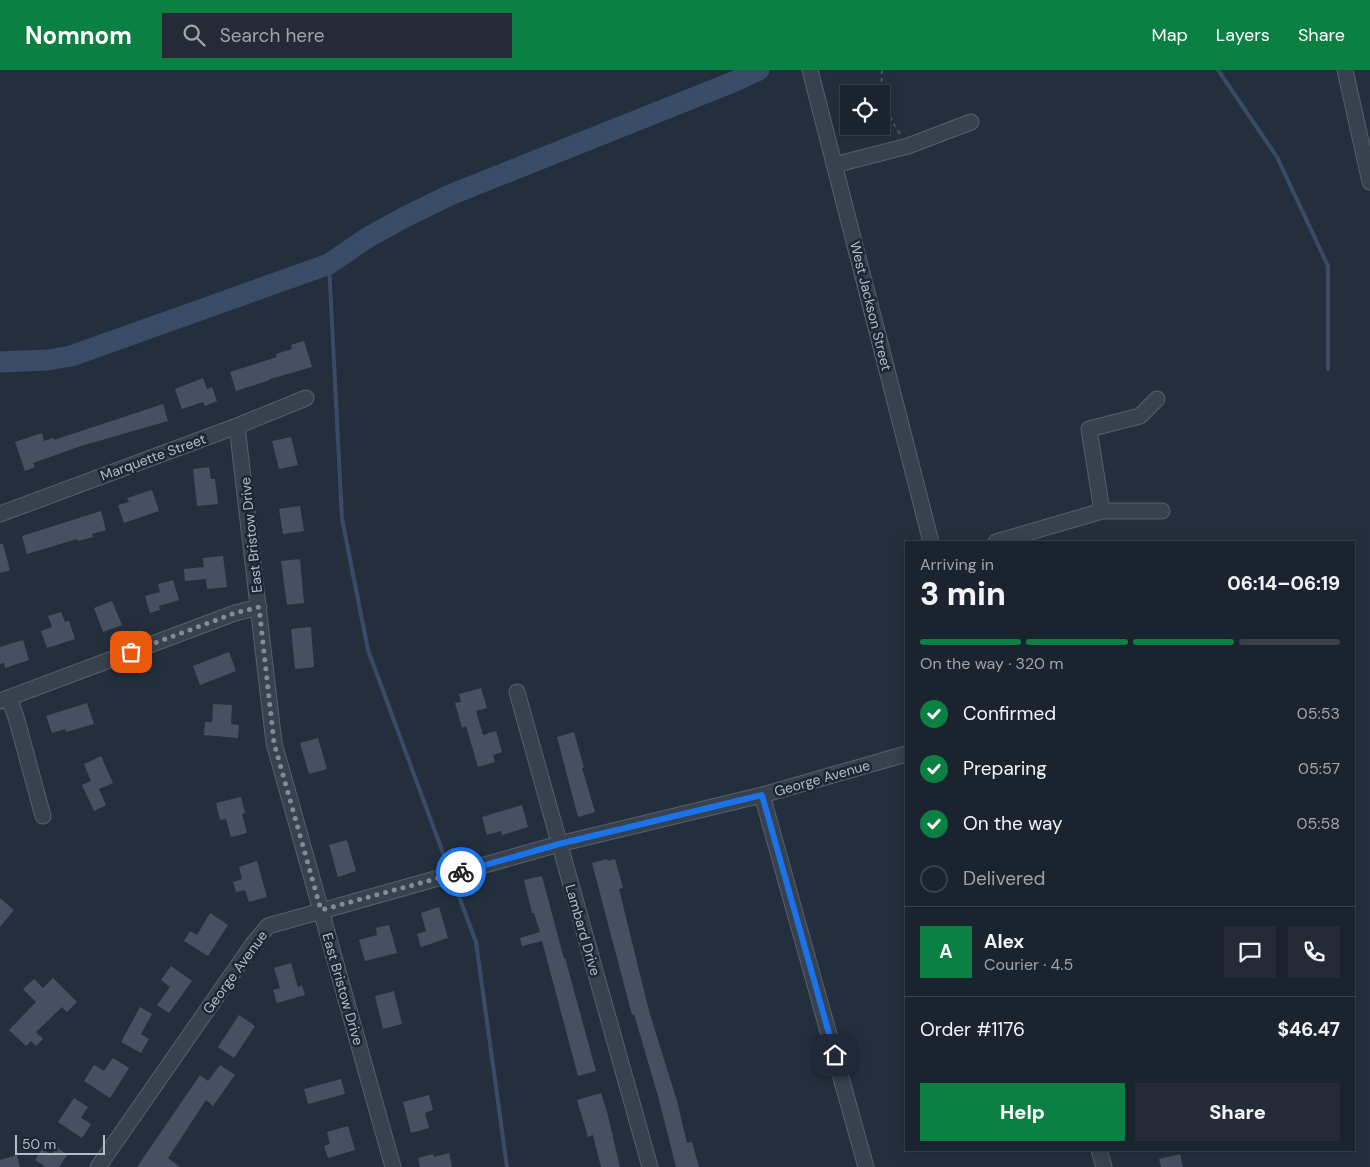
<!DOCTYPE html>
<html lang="en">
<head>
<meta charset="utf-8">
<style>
  :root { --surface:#1b232e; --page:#242b36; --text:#f1f3f6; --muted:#a0a4aa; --line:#39404a; --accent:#0b8043 }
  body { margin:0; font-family:"DM Sans",sans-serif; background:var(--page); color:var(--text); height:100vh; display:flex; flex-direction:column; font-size:19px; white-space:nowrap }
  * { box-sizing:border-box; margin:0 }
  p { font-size:16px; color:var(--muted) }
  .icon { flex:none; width:28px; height:28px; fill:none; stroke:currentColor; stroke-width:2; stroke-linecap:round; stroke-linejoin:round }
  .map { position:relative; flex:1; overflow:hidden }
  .side { position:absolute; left:905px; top:471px; width:450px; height:610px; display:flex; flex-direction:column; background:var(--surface); border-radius:0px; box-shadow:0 2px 12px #0003,0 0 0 1px var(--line) }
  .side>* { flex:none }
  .tools { position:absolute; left:840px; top:15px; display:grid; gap:10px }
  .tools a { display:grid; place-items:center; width:50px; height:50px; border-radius:0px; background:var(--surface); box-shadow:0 2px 12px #0003,0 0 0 1px var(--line); font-size:25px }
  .scale { position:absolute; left:15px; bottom:12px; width:90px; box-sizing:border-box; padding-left:5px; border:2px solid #b4bcc9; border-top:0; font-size:14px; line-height:18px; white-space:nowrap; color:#b4bcc9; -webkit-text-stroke:4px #1d2633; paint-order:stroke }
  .pin { position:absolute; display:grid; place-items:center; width:42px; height:42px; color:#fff; margin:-21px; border-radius:10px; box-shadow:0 2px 8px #0006 }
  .courier { position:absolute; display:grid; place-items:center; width:50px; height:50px; margin:-25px; border:4px solid #1a73e8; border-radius:50%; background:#fff; color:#222; box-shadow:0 1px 6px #0007 }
  .head em { font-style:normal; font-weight:800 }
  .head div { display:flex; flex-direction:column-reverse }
  .head { display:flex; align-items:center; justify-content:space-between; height:85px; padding:0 15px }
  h1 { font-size:32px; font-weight:800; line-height:38px }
  .bar { display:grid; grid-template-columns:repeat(4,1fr); gap:8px 5px; align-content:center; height:60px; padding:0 15px }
  .bar i { height:6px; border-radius:4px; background:var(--line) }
  .bar .on { background:var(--accent) }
  .bar p { grid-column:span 4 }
  .line { display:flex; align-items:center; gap:12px; padding:0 15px; border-top:1px solid var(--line) }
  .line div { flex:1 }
  .round { display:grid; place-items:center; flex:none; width:52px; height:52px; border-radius:0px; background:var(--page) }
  ol { padding:0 15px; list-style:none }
  li { display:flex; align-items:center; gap:15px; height:55px }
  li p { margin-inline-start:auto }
  li .icon { padding:5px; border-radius:50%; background:var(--accent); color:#fff; stroke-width:4 }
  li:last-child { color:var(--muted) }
  li i { width:28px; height:28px; border:2px solid var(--line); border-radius:50% }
  .primary-button { display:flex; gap:10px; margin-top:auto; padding:10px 15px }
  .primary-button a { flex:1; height:58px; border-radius:0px; background:var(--accent); color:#fff; font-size:20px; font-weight:800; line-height:58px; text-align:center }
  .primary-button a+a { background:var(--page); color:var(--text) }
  header { display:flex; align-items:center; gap:30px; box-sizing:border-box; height:70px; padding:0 25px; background:var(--accent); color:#fff }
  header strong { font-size:24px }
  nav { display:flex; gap:28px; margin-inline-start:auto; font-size:18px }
  .search { width:350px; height:45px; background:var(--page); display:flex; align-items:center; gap:12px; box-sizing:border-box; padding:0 18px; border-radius:0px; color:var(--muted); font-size:19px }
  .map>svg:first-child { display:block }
</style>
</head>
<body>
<header>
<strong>Nomnom</strong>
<div class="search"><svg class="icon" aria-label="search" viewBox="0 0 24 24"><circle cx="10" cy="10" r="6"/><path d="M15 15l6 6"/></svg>Search here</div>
<nav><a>Map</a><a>Layers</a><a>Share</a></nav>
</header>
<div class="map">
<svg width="1370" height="1097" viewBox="0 0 1370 1097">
  <rect width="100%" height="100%" fill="#242f3e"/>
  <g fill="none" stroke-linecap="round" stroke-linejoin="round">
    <path stroke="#394c67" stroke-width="4" d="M1218,0L1277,87L1328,196V299
      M329,194L342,449L368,580L450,802
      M452,808L476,872L507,1097"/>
    <path stroke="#394c67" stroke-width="21" d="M0,292L48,290L71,286L329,194L367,168L405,147L450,125L733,12L759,0"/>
  </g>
  <path fill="#455162" d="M304,271L312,297L270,309V310L236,321L230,302L277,287L276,284L292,279L291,275Z
    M203,308L207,319L212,317L217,331L205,336L203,332L182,339L175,319Z
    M163,334L168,351L81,376L33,393L35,397L25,401L15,372L42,363L44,371L53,368L54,370Z
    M291,367L298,395L279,399L272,371Z
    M209,397L211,409H215L218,434L197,436L193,399Z
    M152,420L159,441L124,453L118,435L129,432L127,428Z
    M300,436L304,461L283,464L279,439Z
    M101,441L106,460L92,464L93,467L78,471L77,469L27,484L22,466Z
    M0,474H3L10,500L0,503Z
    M223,486L227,517L207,519L206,509L185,511L184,499L204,497L203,488Z
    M300,489L304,533L287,535L281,491Z
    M173,510L179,530L159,536L160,540L150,543L145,526L160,522L158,514Z
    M112,531L122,555L103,562L94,538Z
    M61,542L65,552L69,551L75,569L47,578L41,561L52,557L48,546Z
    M311,557L314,597L295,599L291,559Z
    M23,570L29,590L5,598L4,593L0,594V577Z
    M229,582L236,601L200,615L193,596Z
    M481,618L487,638L476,641L483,665L496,661L502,682L493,685L495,692L478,697L466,656L462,658L455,633L461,632L459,624Z
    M87,633L94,654L66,662L65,659L52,663L46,646Z
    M213,634L232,635L231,654L239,655L238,668L204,665L205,652H212Z
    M574,662L584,698H582L595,742L578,747L557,667Z
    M318,668L327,699L309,704L300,673Z
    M101,686L113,713L99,719L106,735L94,741L82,715L91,711L84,694Z
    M241,727L245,743L242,744L247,763L231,767L226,749L220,750L216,733Z
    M522,735L528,757L502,765L501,761L487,765L482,747Z
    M347,770L356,801L338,807L329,775Z
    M607,789L608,791L615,789L623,818L619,819L649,941L677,1031L687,1073L692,1072L699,1097H676L658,1026L634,944L632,945L592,793Z
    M257,791L267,827L249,832L245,820L236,822L233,812L242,809L239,797Z
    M542,806L564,889L565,888L596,1001L578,1006L542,871L522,876L520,868L540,862L534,843H532L524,810Z
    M0,828L14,840L0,857Z
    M439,837L448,868L421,877L417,864L426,861L421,843Z
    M210,843L228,855L208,886L184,871L190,861L197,865Z
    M389,855L397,883L365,891L359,870L377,865L376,858Z
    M291,893L298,917L302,915L305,925L277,933L273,920L280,918L274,898Z
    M171,896L192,911L169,943L157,935L170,917L161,910Z
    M53,908L77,932L67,942L62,937L36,962L43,969L36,976L31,971L26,976L9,960L36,932L23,919L34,909L43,918Z
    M394,921L402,954L383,959L375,926Z
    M140,937L152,944L141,964L149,969L141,983L121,972Z
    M239,945L255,956L234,988L218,977Z
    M113,988L129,998L110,1028L84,1011L94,995L104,1001Z
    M220,995L235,1005L213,1036L206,1030L168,1088L180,1097H137L200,1005L208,1011Z
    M341,1009L345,1024L308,1034L304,1019Z
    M601,1023L607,1042L620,1097H601L593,1065L588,1067L577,1030Z
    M429,1025L433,1040L425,1043L429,1058L411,1063L403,1032Z
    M74,1028L88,1037L81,1048L91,1054L82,1068L58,1052Z
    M348,1056L355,1080L328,1088L324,1076L330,1074L327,1062Z
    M57,1077L67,1085L59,1097H46L35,1090L42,1079L51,1085Z
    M449,1083L452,1097H420L418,1088L433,1084L434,1087Z
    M1180,1084L1183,1097H1161L1159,1089Z
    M17,1085L20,1097H0V1090Z"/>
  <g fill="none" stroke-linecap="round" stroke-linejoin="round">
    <defs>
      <path id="minor" d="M810,0L931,472
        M1345,0L1370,112
        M834,95L908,76L971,52
        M237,356L274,673L393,1097
        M1102,441L1089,359L1140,346L1157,329
        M0,444L237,356L306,328
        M996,472L1102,441H1162
        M517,622L650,1097
        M9,628L16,647L43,746
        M0,631L235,543L259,537
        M762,725L866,1097
        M1099,1080L1104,1097
        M98,1097L253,874L268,856L559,774L762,725L906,684"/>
    </defs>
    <use href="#minor" stroke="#565f6c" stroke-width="17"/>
    <path stroke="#44595c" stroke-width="2" stroke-dasharray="4 4" stroke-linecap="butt" d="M882,0C880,27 886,42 900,64"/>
    <use href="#minor" stroke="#38414e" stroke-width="15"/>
  </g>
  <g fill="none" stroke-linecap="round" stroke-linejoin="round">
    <path stroke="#828b98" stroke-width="5" stroke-dasharray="0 9" d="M131,582L235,543L259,537L274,673L321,840L461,802"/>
    <path stroke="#1a73e8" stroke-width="6" d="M461,802L559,774L762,725L835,985"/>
  </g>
  <g text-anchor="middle" stroke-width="5" stroke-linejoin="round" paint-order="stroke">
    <g font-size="14" fill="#b4bcc9" stroke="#1d2633">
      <text transform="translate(871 236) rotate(76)" y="5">West Jackson Street</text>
      <text transform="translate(153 387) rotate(-20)" y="5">Marquette Street</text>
      <text transform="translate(251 465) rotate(-96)" y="5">East Bristow Drive</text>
      <text transform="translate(822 708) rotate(-16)" y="5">George Avenue</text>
      <text transform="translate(583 860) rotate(74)" y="5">Lambard Drive</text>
      <text transform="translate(235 902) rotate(-54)" y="5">George Avenue</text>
      <text transform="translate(343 919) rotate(74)" y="5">East Bristow Drive</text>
    </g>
  </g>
</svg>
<div class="tools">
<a><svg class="icon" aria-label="locate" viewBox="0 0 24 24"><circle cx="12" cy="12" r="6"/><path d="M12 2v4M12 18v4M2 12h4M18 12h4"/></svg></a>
</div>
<div class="scale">50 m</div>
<div class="pin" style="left:131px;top:582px;background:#ea580c"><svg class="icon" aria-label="bag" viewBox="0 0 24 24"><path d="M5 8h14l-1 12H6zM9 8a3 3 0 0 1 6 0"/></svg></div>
<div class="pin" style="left:835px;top:985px;background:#1f2937"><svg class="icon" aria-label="home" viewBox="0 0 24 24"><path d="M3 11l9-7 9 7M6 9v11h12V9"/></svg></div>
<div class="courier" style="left:461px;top:802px"><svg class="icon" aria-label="bike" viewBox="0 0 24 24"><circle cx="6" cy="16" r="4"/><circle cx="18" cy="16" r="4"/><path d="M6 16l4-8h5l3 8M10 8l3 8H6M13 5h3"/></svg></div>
<section class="side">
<div class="head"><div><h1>3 min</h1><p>Arriving in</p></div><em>06:14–06:19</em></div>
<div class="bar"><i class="on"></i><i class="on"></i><i class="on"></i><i></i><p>On the way · 320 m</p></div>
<ol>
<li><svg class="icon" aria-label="check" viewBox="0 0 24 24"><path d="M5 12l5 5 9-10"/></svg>Confirmed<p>05:53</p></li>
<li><svg class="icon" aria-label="check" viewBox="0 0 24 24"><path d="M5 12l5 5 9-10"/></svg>Preparing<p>05:57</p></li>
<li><svg class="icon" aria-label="check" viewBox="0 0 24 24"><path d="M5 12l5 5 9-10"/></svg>On the way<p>05:58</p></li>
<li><i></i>Delivered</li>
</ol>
<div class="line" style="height:90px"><b class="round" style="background:var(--accent);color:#fff">A</b><div><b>Alex</b><p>Courier · 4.5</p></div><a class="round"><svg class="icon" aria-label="chat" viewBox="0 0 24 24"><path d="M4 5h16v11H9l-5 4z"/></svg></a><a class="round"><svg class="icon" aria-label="phone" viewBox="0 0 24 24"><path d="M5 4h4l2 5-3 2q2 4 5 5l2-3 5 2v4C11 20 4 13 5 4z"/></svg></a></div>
<div class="line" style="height:65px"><div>Order #1176</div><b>$46.47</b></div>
<div class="primary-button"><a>Help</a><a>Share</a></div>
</section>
</div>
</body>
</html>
